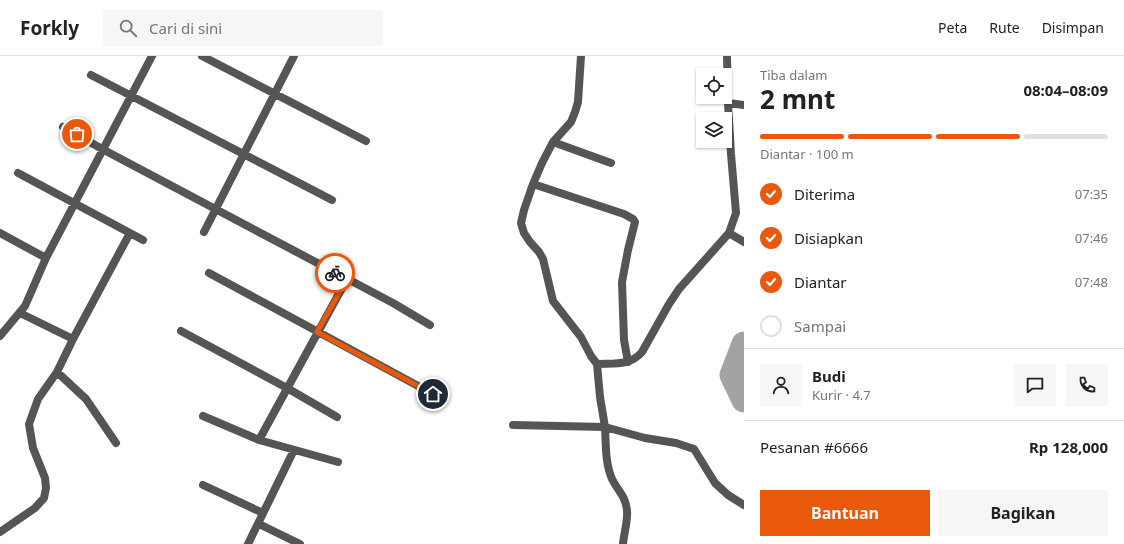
<!DOCTYPE html>
<html lang="id">
<head>
<meta charset="utf-8">
<style>
  :root { --surface:#fff; --page:#f6f6f6; --text:#222; --muted:#767676; --line:#e0e0e0; --accent:#ea580c }
  body { margin:0; font-family:"Noto Sans",sans-serif; background:var(--page); color:var(--text); height:100vh; display:flex; flex-direction:column; font-size:15px; white-space:nowrap }
  * { box-sizing:border-box; margin:0 }
  p { font-size:13px; color:var(--muted) }
  .icon { flex:none; width:22px; height:22px; fill:none; stroke:currentColor; stroke-width:2; stroke-linecap:round; stroke-linejoin:round }
  .map { position:relative; flex:1; overflow:hidden }
  .details { display:flex; flex-direction:column; background:var(--surface); width:380px }
  .details>* { flex:none }
  .tools { position:absolute; left:696px; top:12px; display:grid; gap:8px }
  .tools a { display:grid; place-items:center; width:36px; height:36px; border-radius:0px; background:var(--surface); box-shadow:0 1px 3px #0004; font-size:20px }
  .pin { position:absolute; display:grid; place-items:center; width:34px; height:34px; color:#fff; margin:-17px; border:2px solid #fff; border-radius:50%; box-shadow:0 1px 4px #0007 }
  .courier { position:absolute; display:grid; place-items:center; width:40px; height:40px; margin:-20px; border:3px solid #ea580c; border-radius:50%; background:#fff; color:#222; box-shadow:0 1px 5px #0007 }
  .head em { font-style:normal; font-weight:700 }
  .head div { display:flex; flex-direction:column-reverse }
  .head { display:flex; align-items:center; justify-content:space-between; height:68px; padding:0 16px }
  h1 { font-size:26px; font-weight:700; line-height:30px }
  .bar { display:grid; grid-template-columns:repeat(4,1fr); gap:6px 4px; align-content:center; height:48px; padding:0 16px }
  .bar i { height:5px; border-radius:3px; background:var(--line) }
  .bar .active { background:var(--accent) }
  .bar p { grid-column:span 4 }
  .line { display:flex; align-items:center; gap:10px; padding:0 16px; border-top:1px solid var(--line) }
  .line div { flex:1 }
  .round { display:grid; place-items:center; flex:none; width:42px; height:42px; border-radius:0px; background:var(--page) }
  ol { padding:0 16px; list-style:none }
  li { display:flex; align-items:center; gap:12px; height:44px }
  li p { margin-inline-start:auto }
  li .icon { padding:4px; border-radius:50%; background:var(--accent); color:#fff; stroke-width:4 }
  li:last-child { color:var(--muted) }
  li i { width:22px; height:22px; border:2px solid var(--line); border-radius:50% }
  .primary-button { display:flex; gap:8px; margin-top:auto; padding:8px 16px }
  .primary-button a { flex:1; height:46px; border-radius:0px; background:var(--accent); color:#fff; font-size:16px; font-weight:700; line-height:46px; text-align:center }
  .primary-button a+a { background:var(--page); color:var(--text) }
  header { display:flex; align-items:center; gap:24px; box-sizing:border-box; height:56px; padding:0 20px; background:var(--surface); border-bottom:1px solid var(--line) }
  header strong { font-size:19px }
  nav { display:flex; gap:22px; margin-inline-start:auto; font-size:14px }
  .search { width:280px; height:36px; background:var(--page); display:flex; align-items:center; gap:10px; box-sizing:border-box; padding:0 14px; border-radius:0px; color:var(--muted); font-size:15px }
  main { display:flex; flex:1; min-height:0 }
  .map>svg:first-child { display:block }
</style>
</head>
<body>
<header>
<strong>Forkly</strong>
<div class="search"><svg class="icon" aria-label="search" viewBox="0 0 24 24"><circle cx="10" cy="10" r="6"/><path d="M15 15l6 6"/></svg>Cari di sini</div>
<nav><a>Peta</a><a>Rute</a><a>Disimpan</a></nav>
</header>
<main>
<div class="map">
<svg width="744" height="488" viewBox="0 0 744 488">
  <rect width="100%" height="100%" fill="#fff"/>
  <g fill="none" stroke-linecap="round" stroke-linejoin="round">
    <path stroke="#a3a3a3" stroke-width="25" d="M744,288L732,319L744,344"/>
    <path stroke="#555" stroke-width="8" d="M202,0L366,85
      M581,0L578,46L575,56L571,66L553,86L542,107L533,128L524,154L521,167L524,177L530,186L539,196L543,203L553,245L581,281L591,300L597,308L600,341L605,371L645,382L676,387L694,393L715,427L728,439L744,449
      M91,19L332,144
      M728,47L744,49
      M63,71L104,94L393,247L430,269
      M553,86L611,107
      M18,117L143,184
      M533,128L624,158L633,163L635,166L628,194L622,226L624,284L628,306
      M204,176L294,0
      M0,177L46,202
      M729,177L744,186
      M209,217L433,338
      M20,257L73,283
      M181,275L287,332L337,361
      M0,280L25,250L46,202L152,0
      M597,308C614,307 630,310 642,296L669,248L679,233L729,177L736,157L731,98L728,47L727,0
      M57,316L86,343L116,387
      M203,360L259,384L338,406
      M513,369L605,371C606,388 605,407 612,423C618,435 625,439 627,454C628,465 624,477 623,488
      M259,384L347,223
      M203,429L263,457
      M259,468L300,488
      M0,476L35,452L44,442L46,432L45,422L33,392L29,368L33,357L38,343L57,316L73,283L130,177
      M248,488L294,394"/>
  </g>
  <g fill="none" stroke-linecap="round" stroke-linejoin="round">
    <path stroke="#595959" stroke-width="4" stroke-dasharray="0 7.2" d="M77,78L335,217"/>
    <path stroke="#ea580c" stroke-width="5" d="M335,217L347,223L317,276L433,338"/>
  </g>
</svg>
<div class="tools">
<a><svg class="icon" aria-label="locate" viewBox="0 0 24 24"><circle cx="12" cy="12" r="6"/><path d="M12 2v4M12 18v4M2 12h4M18 12h4"/></svg></a>
<a><svg class="icon" aria-label="layers" viewBox="0 0 24 24"><path d="M12 4l9 5-9 5-9-5zM3 14l9 5 9-5"/></svg></a>
</div>
<div class="pin" style="left:77px;top:78px;background:#ea580c"><svg class="icon" aria-label="bag" viewBox="0 0 24 24"><path d="M5 8h14l-1 12H6zM9 8a3 3 0 0 1 6 0"/></svg></div>
<div class="pin" style="left:433px;top:338px;background:#1f2937"><svg class="icon" aria-label="home" viewBox="0 0 24 24"><path d="M3 11l9-7 9 7M6 9v11h12V9"/></svg></div>
<div class="courier" style="left:335px;top:217px"><svg class="icon" aria-label="bike" viewBox="0 0 24 24"><circle cx="6" cy="16" r="4"/><circle cx="18" cy="16" r="4"/><path d="M6 16l4-8h5l3 8M10 8l3 8H6M13 5h3"/></svg></div>
</div>
<section class="details">
<div class="head"><div><h1>2 mnt</h1><p>Tiba dalam</p></div><em>08:04–08:09</em></div>
<div class="bar"><i class="active"></i><i class="active"></i><i class="active"></i><i></i><p>Diantar · 100 m</p></div>
<ol>
<li><svg class="icon" aria-label="check" viewBox="0 0 24 24"><path d="M5 12l5 5 9-10"/></svg>Diterima<p>07:35</p></li>
<li><svg class="icon" aria-label="check" viewBox="0 0 24 24"><path d="M5 12l5 5 9-10"/></svg>Disiapkan<p>07:46</p></li>
<li><svg class="icon" aria-label="check" viewBox="0 0 24 24"><path d="M5 12l5 5 9-10"/></svg>Diantar<p>07:48</p></li>
<li><i></i>Sampai</li>
</ol>
<div class="line" style="height:72px"><a class="round"><svg class="icon" aria-label="person" viewBox="0 0 24 24"><circle cx="12" cy="8" r="4"/><path d="M4 21q1-7 8-7t8 7"/></svg></a><div><b>Budi</b><p>Kurir · 4.7</p></div><a class="round"><svg class="icon" aria-label="chat" viewBox="0 0 24 24"><path d="M4 5h16v11H9l-5 4z"/></svg></a><a class="round"><svg class="icon" aria-label="phone" viewBox="0 0 24 24"><path d="M5 4h4l2 5-3 2q2 4 5 5l2-3 5 2v4C11 20 4 13 5 4z"/></svg></a></div>
<div class="line" style="height:52px"><div>Pesanan #6666</div><b>Rp 128,000</b></div>
<div class="primary-button"><a>Bantuan</a><a>Bagikan</a></div>
</section>
</main>
</body>
</html>
